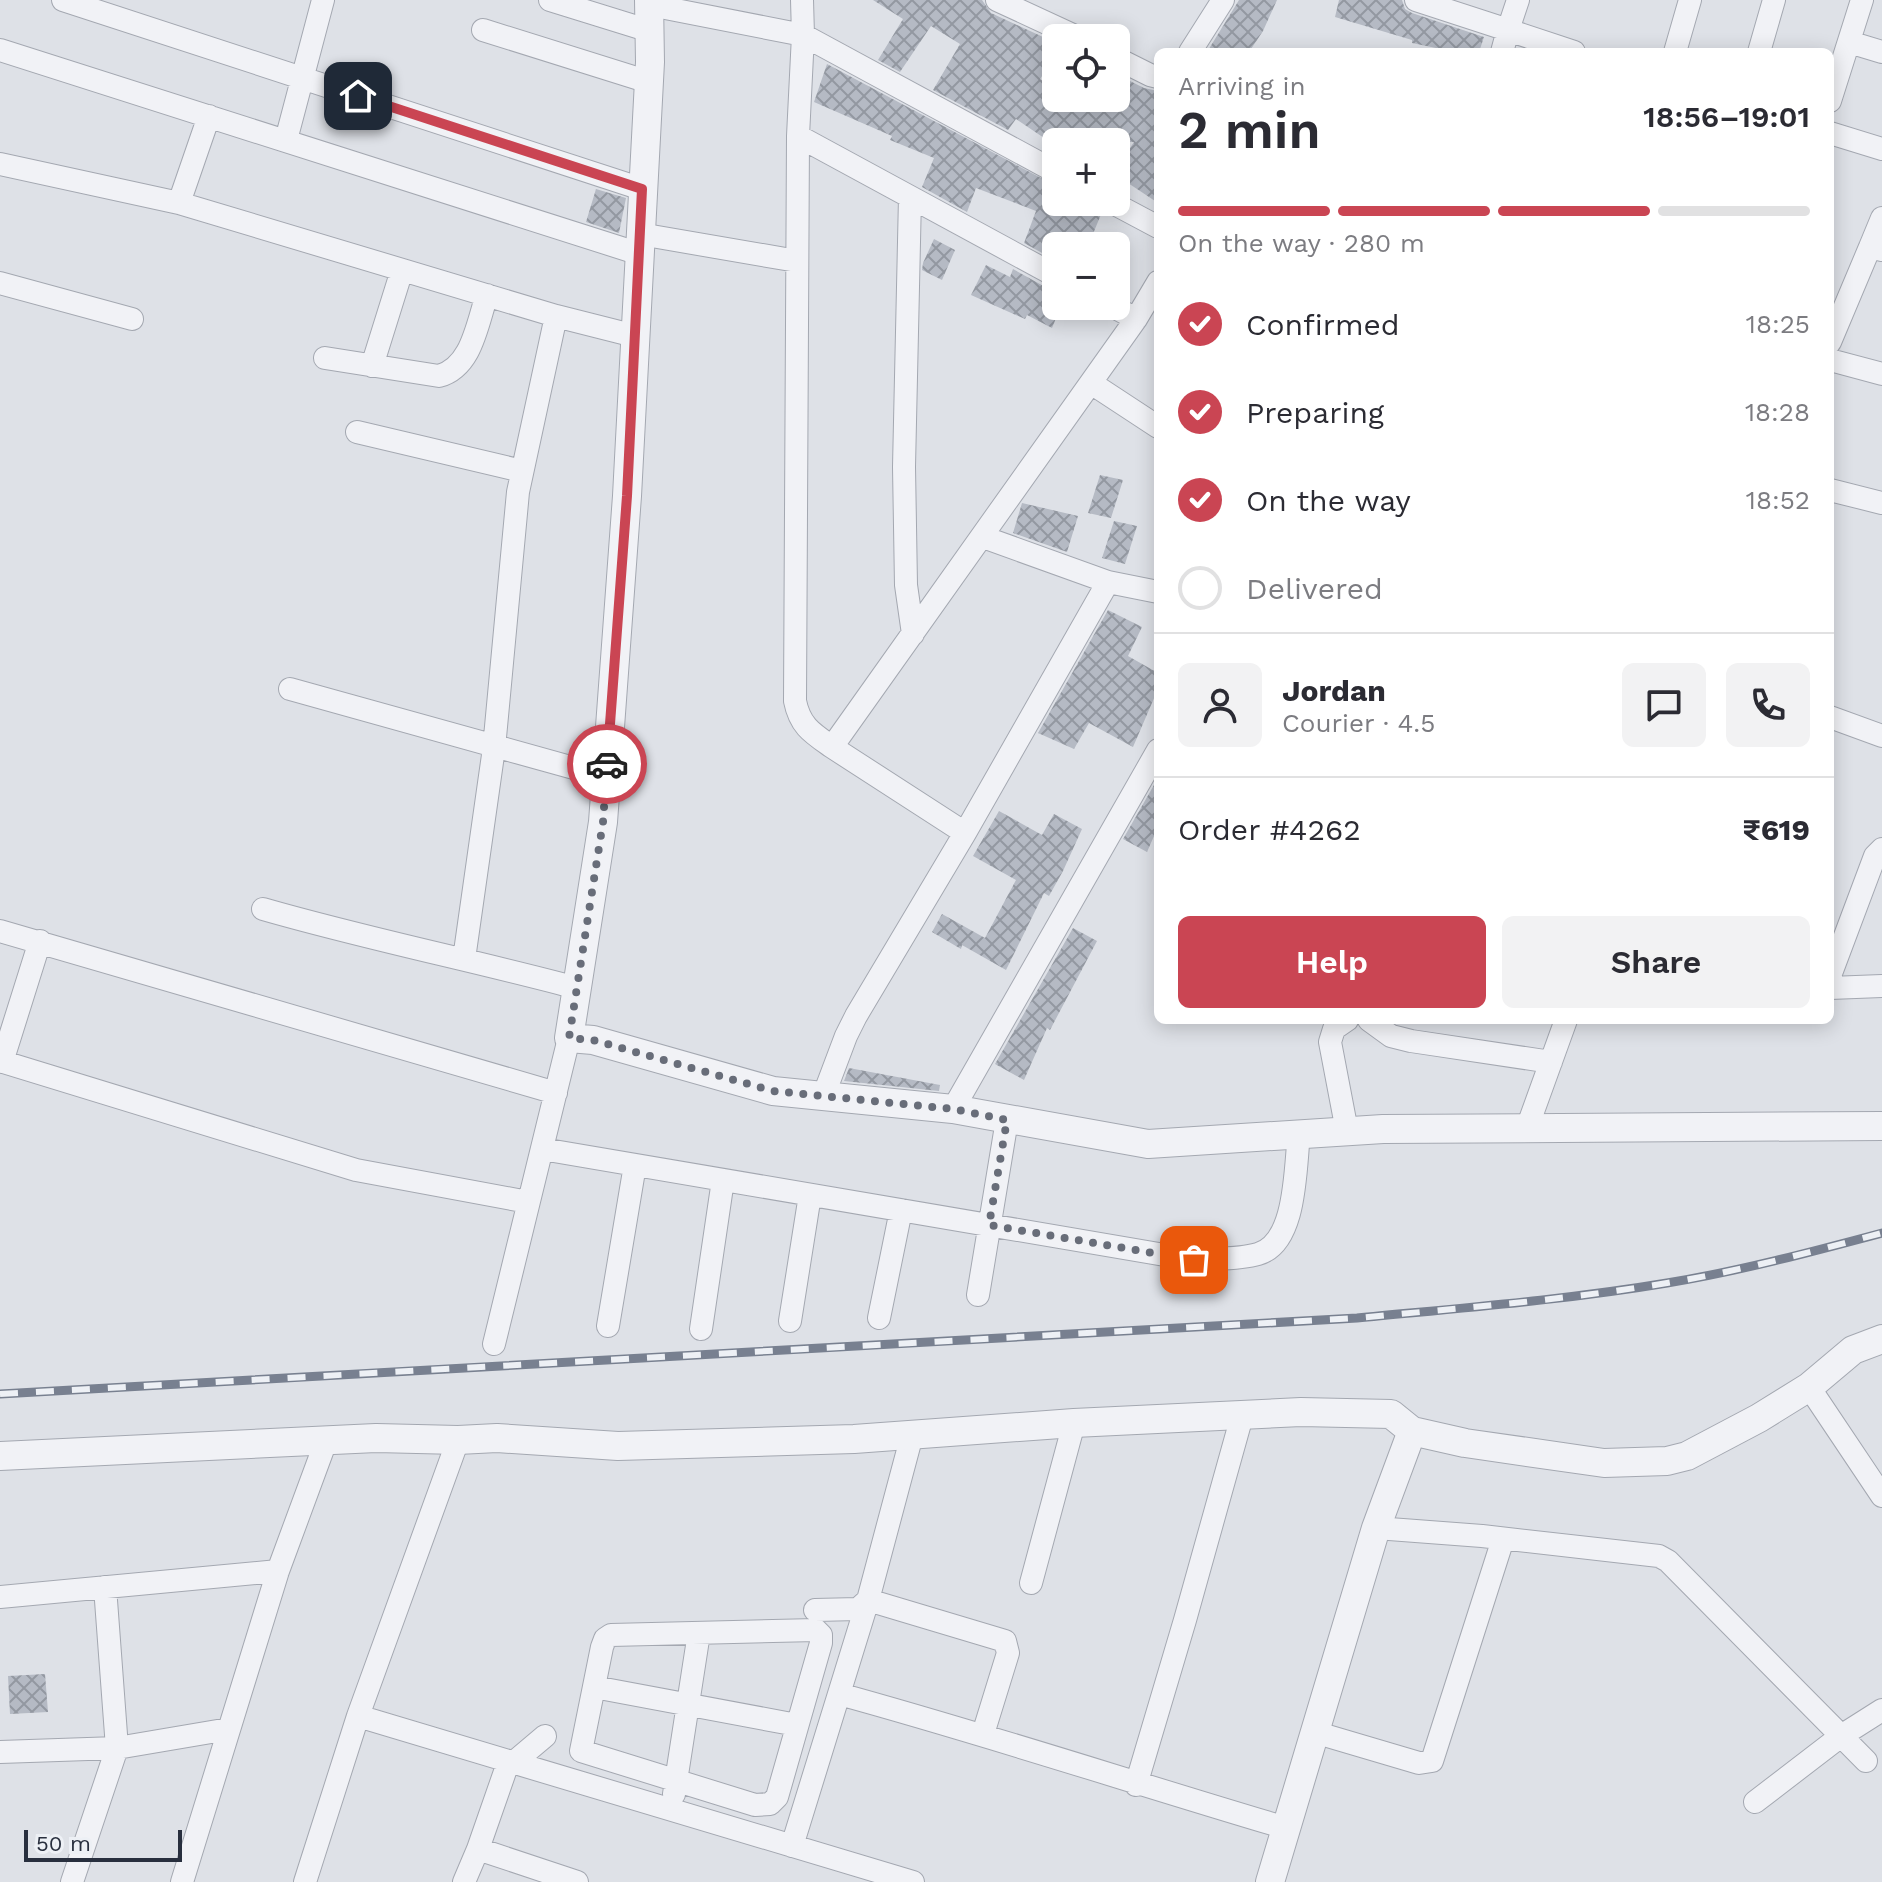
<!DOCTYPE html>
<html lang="en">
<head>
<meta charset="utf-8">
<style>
  :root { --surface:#fff; --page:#f2f2f3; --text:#2b2b33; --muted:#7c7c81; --line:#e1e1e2; --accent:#ca4553 }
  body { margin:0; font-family:"Work Sans",sans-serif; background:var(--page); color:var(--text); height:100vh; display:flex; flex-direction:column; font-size:30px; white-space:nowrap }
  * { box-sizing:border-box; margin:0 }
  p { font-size:26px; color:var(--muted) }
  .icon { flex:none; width:44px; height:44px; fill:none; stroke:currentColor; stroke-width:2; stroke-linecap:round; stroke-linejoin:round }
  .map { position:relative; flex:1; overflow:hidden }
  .details { position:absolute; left:1154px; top:48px; width:680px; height:976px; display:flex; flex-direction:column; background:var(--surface); border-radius:12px; box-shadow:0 4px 20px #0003 }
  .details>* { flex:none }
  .buttons { position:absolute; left:1042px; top:24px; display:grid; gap:16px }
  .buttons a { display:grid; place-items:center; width:88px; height:88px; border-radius:12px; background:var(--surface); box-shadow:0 4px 20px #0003; font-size:40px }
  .scale { position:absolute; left:24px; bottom:20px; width:158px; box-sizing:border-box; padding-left:8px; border:4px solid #282f3e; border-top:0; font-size:22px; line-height:28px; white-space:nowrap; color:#282f3e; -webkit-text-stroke:6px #edf0f5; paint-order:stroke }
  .pin { position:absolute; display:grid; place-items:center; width:68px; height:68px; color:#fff; margin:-34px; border-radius:16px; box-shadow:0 4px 12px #0006 }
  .courier { position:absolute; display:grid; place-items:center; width:80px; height:80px; margin:-40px; border:6px solid #ca4553; border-radius:50%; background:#fff; color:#222; box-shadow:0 2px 10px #0007 }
  .headline em { font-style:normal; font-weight:600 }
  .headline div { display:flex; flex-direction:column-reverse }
  .headline { display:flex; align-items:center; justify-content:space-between; height:136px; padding:0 24px }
  h1 { font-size:52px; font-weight:600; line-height:60px }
  .bar { display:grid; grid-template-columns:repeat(4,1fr); gap:12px 8px; align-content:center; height:96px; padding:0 24px }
  .bar i { height:10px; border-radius:6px; background:var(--line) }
  .bar .current { background:var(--accent) }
  .bar p { grid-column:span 4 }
  .line { display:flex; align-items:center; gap:20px; padding:0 24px; border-top:2px solid var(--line) }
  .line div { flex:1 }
  .round { display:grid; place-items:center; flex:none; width:84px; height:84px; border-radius:12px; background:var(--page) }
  ol { padding:0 24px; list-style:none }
  li { display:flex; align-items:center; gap:24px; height:88px }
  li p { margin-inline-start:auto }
  li .icon { padding:8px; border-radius:50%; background:var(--accent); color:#fff; stroke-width:4 }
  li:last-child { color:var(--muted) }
  li i { width:44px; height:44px; border:4px solid var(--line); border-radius:50% }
  .cta { display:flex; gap:16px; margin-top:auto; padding:16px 24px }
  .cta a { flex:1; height:92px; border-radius:12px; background:var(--accent); color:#fff; font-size:32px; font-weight:600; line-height:92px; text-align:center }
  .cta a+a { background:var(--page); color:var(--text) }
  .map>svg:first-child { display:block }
</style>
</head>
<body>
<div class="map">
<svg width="1882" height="1882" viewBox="0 0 1882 1882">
  <defs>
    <pattern id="building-cross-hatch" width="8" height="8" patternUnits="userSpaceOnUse" patternTransform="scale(2)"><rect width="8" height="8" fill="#b5bac4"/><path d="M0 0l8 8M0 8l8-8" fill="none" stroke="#9398a1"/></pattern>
  </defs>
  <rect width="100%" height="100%" fill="#dee1e7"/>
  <path fill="url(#building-cross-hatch)" d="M873,0H982L991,13L1056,43V55L1040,79L1056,90V98H1116V74L1144,88L1158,91V203L1116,175V169L1134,142H1056V156L1046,151L1050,142L1016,119L1008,130L933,90L960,44L931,26L900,72L878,60L903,19Z
    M1239,0H1277L1263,31L1249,52H1207Z
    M1339,0H1402L1405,9L1412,13L1484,37L1479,52H1455L1412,43V40L1335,17Z
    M827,64L1056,186V202H1097L1102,212L1088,246H1047L1044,254L1024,243L1036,211L976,188L967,212L922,187L934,158L890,140L892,136L814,102Z
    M596,189L626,198L619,233L586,222Z
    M934,239L955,250L942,280L922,270L923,263Z
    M986,265L1010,277L1013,269L1056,293V306H1061L1052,328L1027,315L1025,319L971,295Z
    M1100,475L1123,480L1111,518L1088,513Z
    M1022,503L1078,516L1067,552L1013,533Z
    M1114,521L1137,526L1125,564L1102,558Z
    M1108,610L1142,627L1128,656L1158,673V689L1133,747L1089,723L1074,749L1038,733Z
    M1158,778V827L1147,852L1123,839Z
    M999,811L1042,835L1054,814L1082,829L1063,871L1049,896L1044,893L1006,970L962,945L961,949L932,932L942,914L985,938L1016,880L973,856Z
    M1073,928L1097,941L1050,1030L1047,1028L1024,1080L995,1064Z
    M849,1068L940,1085L939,1091L844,1081Z
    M45,1674L48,1712L10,1714L8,1676Z"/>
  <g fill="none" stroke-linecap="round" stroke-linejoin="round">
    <defs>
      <path id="minor" d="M63,0L642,189
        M550,0L650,31
        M802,0L803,35L798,136L795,701C800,726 812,733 832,747L1136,319L1158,282
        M997,0L1079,38
        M1416,0L1508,30L1518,0
        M650,5L803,35L1056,172
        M483,30L649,82
        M1849,42L1882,52
        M0,50L640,254
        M1190,52L1223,0
        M1502,52L1508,30L1574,52
        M1675,52L1690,0
        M1759,52L1774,0
        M1116,58L1150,75L1158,77
        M1830,101L1862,0
        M1830,133L1882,149
        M798,136L1056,276
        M286,140L323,0
        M0,164L179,203L209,116
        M910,197L904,467L906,585L913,634
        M1111,202L1158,227
        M179,203L556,316L635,336
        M640,234L797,261
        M1870,247L1882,218
        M0,283L132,319
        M1112,306L1136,319
        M1830,342L1870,247L1882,250
        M325,358L439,376C472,367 477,324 487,295
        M1830,360L1882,374
        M372,366L402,270
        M1091,383L1158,427
        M357,432L522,471
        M1830,490L1882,503
        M983,537L1108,582L1158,592
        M290,689L606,777
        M1830,717L1882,736
        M832,747L965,833
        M263,909C367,939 472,960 577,988
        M0,931L556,1093
        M464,959L494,748L518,492L556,316
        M1830,976L1875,856L1882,849
        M1830,988L1882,986
        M1347,1020L1334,1029L1330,1042L1347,1131
        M1369,1020L1391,1036L1411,1041L1551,1062
        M0,1061L356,1170L528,1202
        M2,1062L40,941
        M823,1097L846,1036L856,1016L965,833L1108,582
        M953,1109L1158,750
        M1527,1128L1566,1020
        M542,1149L1194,1260C1214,1258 1238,1260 1258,1254C1297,1243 1295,1167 1299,1134
        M978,1295L1007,1120
        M879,1318L901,1210
        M790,1321L810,1195
        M608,1326L635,1165
        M701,1329L723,1180
        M494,1344L569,1038
        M1809,1387L1882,1496
        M1376,1528L1482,1536L1659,1556L1668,1561L1866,1761
        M1031,1583L1074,1423
        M0,1597L278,1571
        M815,1610L858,1609L868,1600L1005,1641L1008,1653L983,1734
        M816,1630L821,1635V1643L777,1797L770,1804L755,1805L581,1751L602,1647L605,1639L611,1635Z
        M594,1687L797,1725
        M839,1694C989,1735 1137,1784 1286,1828
        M358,1716L913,1882
        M1314,1732L1419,1763L1432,1761L1503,1539
        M0,1752L117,1748L229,1729
        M1136,1785L1185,1620L1242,1416
        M674,1794L699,1633
        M1755,1802L1841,1736L1882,1710
        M792,1846L868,1600L912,1435
        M478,1849L577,1882
        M72,1882L117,1748L105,1587
        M182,1882L278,1571L326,1441
        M305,1882L358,1716L458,1440
        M464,1882L478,1849L508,1763H513L545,1736"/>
      <path id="tertiary" d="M649,0L650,62L627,496L603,822L569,1038L593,1040L773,1091L953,1109L1148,1144L1383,1129L1882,1126
        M1412,1431L1465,1443L1604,1463L1667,1461L1687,1456L1759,1418L1809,1387L1853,1350L1882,1339
        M0,1456L376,1438L458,1440L497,1438L618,1446L854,1439L1074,1423L1301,1412L1391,1414L1412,1431L1376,1528L1270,1882"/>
    </defs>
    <use href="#minor" stroke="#a4a8b1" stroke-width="24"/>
    <use href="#tertiary" stroke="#a4a8b1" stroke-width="30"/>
    <use href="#minor" stroke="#f1f2f6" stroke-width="22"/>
    <use href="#tertiary" stroke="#f1f2f6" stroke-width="28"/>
    <defs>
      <path id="rail" d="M0,1394L1357,1318C1461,1308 1565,1300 1667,1283C1740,1271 1811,1252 1882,1233"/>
    </defs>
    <use href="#rail" stroke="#788090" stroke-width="9"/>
    <use href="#rail" stroke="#edf0f5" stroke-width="6" stroke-dasharray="18" stroke-linecap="butt"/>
  </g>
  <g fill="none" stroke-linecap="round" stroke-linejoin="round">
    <path stroke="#686d79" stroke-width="8" stroke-dasharray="0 14.4" d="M607,764L603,822L569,1038L593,1040L773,1091L953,1109L1007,1120L989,1225L1194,1260"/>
    <path stroke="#ca4553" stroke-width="10" d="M358,96L642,189L627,496L607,764"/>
  </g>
</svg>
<div class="buttons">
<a><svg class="icon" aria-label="locate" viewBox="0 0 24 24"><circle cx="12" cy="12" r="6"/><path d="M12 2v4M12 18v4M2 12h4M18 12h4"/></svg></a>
<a>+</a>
<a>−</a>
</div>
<div class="scale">50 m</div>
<div class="pin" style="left:1194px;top:1260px;background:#ea580c"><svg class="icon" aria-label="bag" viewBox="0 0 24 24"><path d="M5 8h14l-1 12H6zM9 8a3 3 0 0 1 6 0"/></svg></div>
<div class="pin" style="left:358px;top:96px;background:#1f2937"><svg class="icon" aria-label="home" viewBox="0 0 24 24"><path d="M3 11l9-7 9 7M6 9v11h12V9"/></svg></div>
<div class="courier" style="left:607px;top:764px"><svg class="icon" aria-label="car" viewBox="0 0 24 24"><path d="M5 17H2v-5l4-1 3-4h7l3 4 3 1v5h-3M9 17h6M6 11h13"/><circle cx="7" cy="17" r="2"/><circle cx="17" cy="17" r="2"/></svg></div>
<section class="details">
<div class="headline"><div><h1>2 min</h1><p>Arriving in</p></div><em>18:56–19:01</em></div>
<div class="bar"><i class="current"></i><i class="current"></i><i class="current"></i><i></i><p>On the way · 280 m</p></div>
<ol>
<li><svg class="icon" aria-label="check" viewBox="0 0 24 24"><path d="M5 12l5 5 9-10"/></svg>Confirmed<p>18:25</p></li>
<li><svg class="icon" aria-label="check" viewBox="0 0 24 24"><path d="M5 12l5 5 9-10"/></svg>Preparing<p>18:28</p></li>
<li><svg class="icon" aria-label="check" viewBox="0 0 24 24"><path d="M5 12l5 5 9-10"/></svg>On the way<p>18:52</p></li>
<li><i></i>Delivered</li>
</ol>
<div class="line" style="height:144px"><a class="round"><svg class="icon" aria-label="person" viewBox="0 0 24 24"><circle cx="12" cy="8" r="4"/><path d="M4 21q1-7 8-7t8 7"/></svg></a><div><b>Jordan</b><p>Courier · 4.5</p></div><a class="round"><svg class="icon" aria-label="chat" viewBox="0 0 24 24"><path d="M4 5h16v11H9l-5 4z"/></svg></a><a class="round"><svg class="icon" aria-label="phone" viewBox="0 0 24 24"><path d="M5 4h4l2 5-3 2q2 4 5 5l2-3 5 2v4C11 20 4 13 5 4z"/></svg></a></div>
<div class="line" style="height:104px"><div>Order #4262</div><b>₹619</b></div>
<div class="cta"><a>Help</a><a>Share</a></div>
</section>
</div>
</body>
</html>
